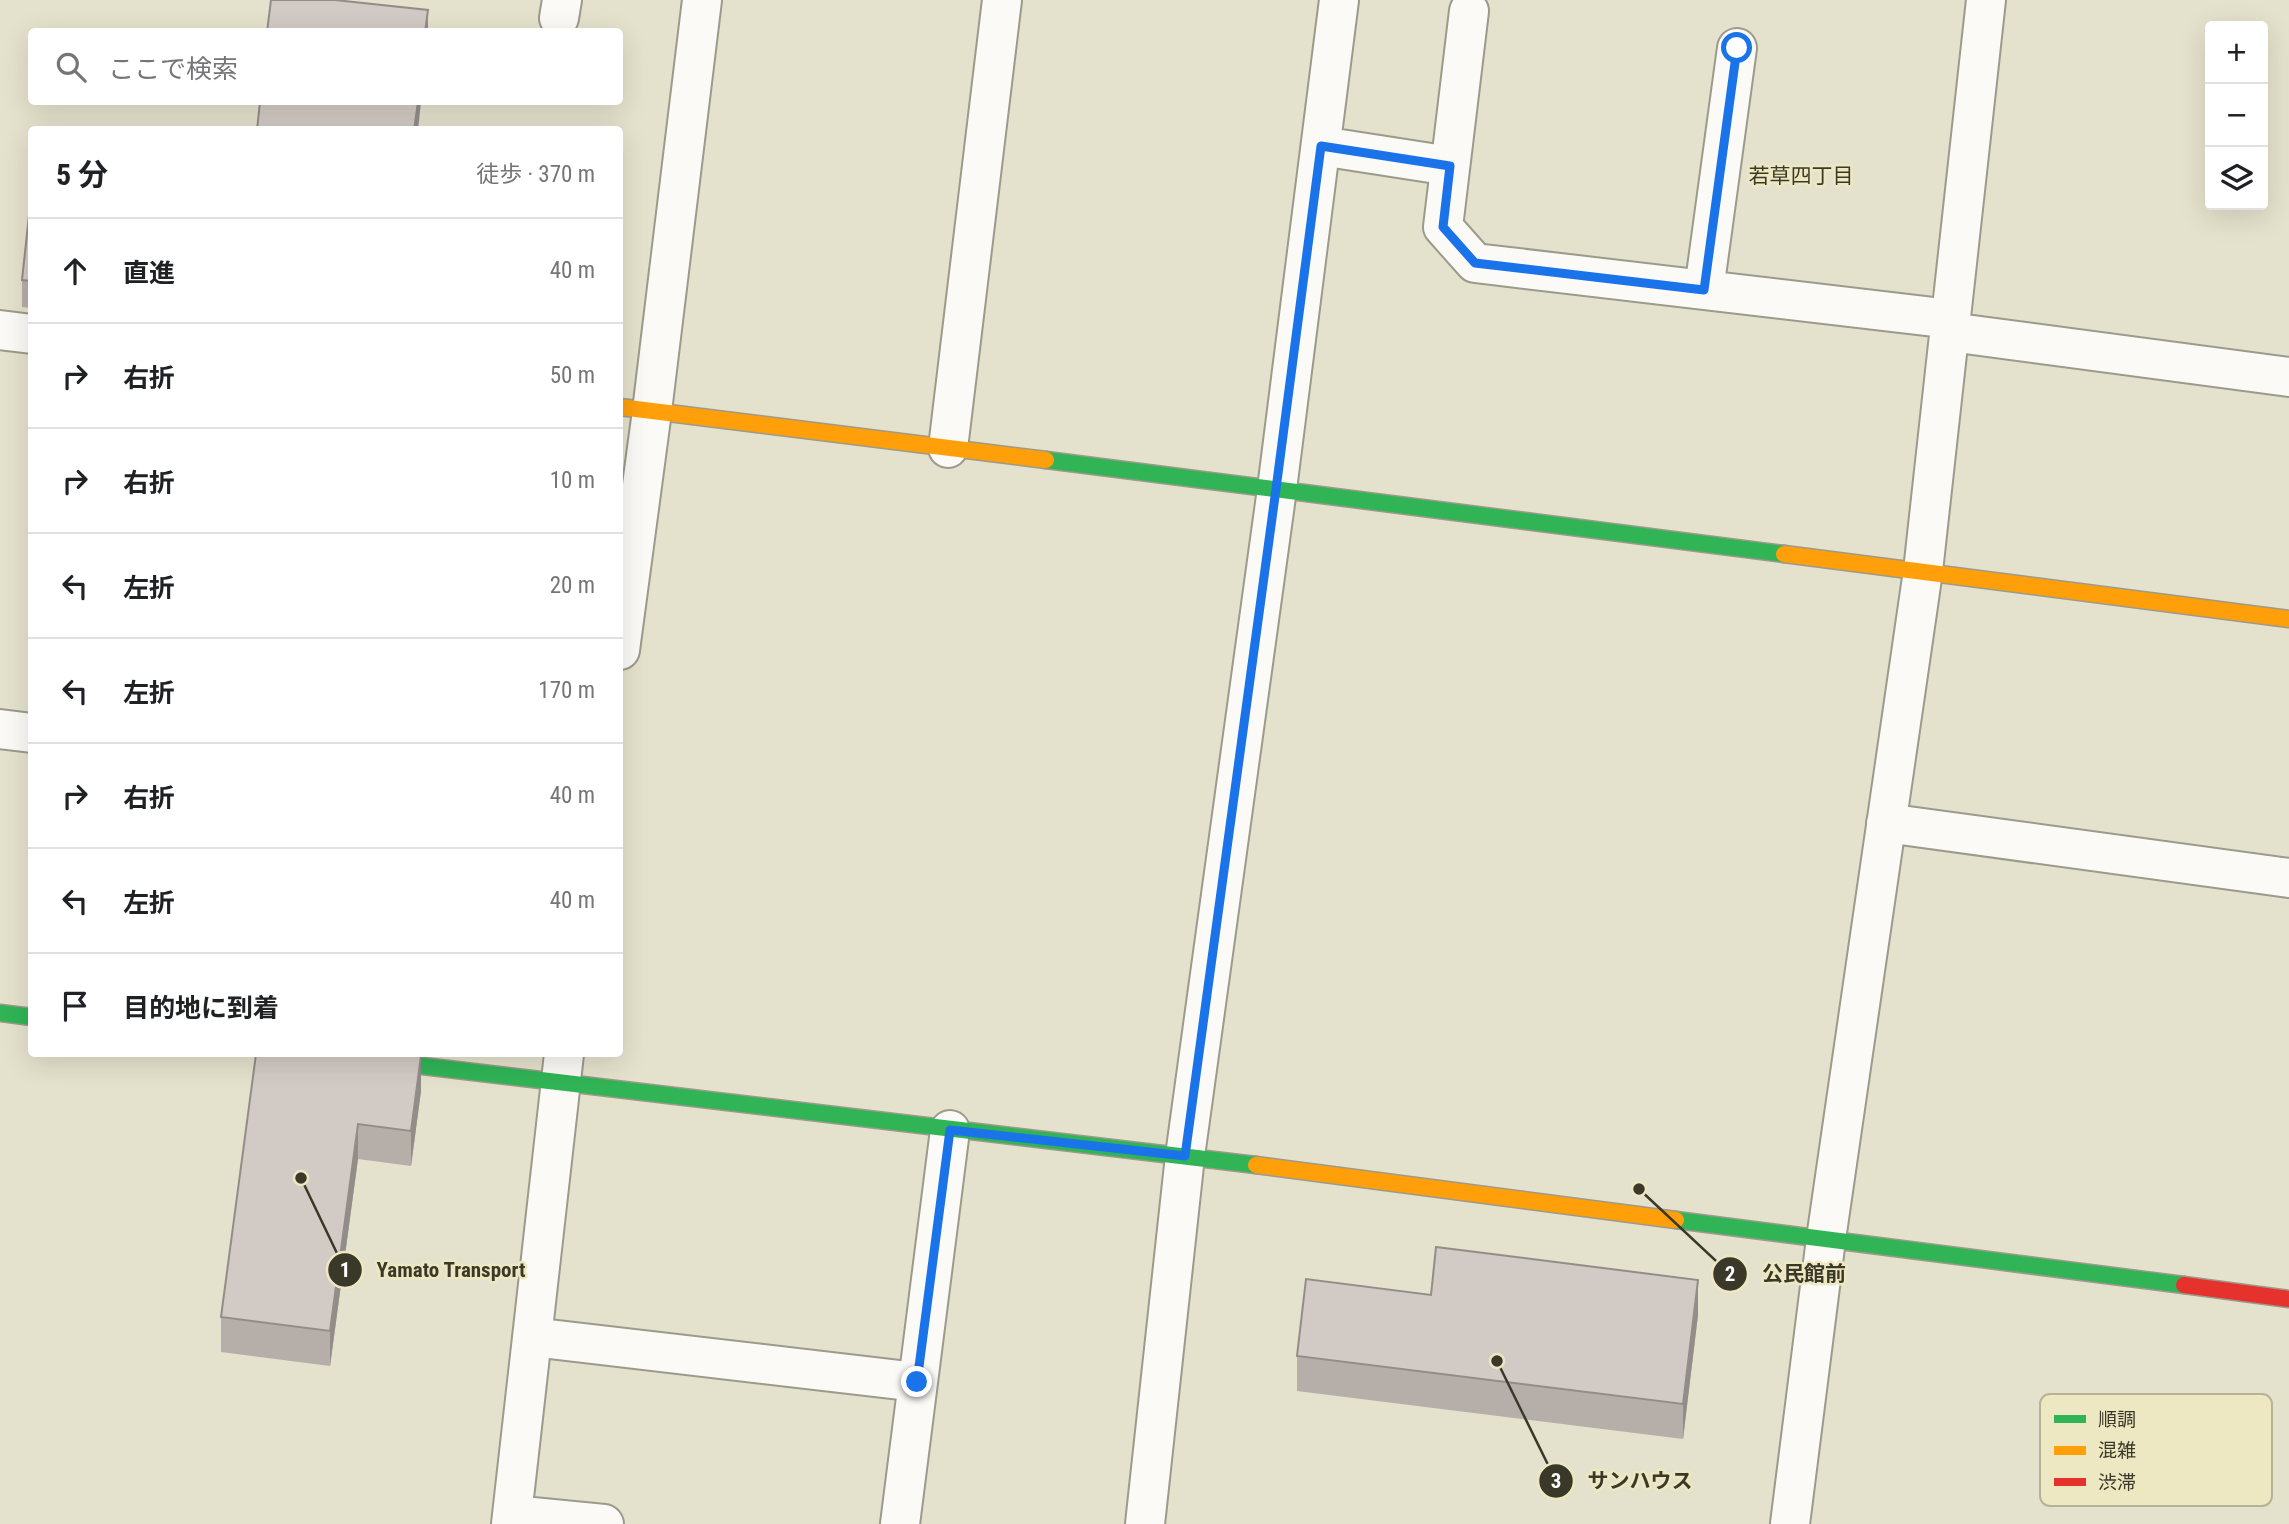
<!DOCTYPE html>
<html lang="ja">
<meta charset="utf-8">
<style>
body{margin:0;font-family:"Roboto Condensed","Noto Sans JP",sans-serif;background:#f2f2f2;color:#202124}
.controls{position:absolute;right:21px;top:21px;display:grid;overflow:hidden;border-radius:7px;box-shadow:0 7px 28px #0002}
.controls button{width:63px;height:63px;display:grid;place-items:center;padding:0;border:0;border-bottom:2px solid #e0e0e0;background:#fff;color:#202124;font:35px sans-serif}
.stop{position:absolute;width:21px;height:21px;margin:-16px;border:5px solid #1a73e8;border-radius:50%;background:#fff}
.stop.end{background:#1a73e8;border-color:#fff;box-shadow:0 2px 7px #0008}
.list{margin:0;padding:0;list-style:none}
h2{display:flex;justify-content:space-between;align-items:center;height:91px;margin:0;padding:0 28px;font-size:30px}
h2 small{font-size:23px;font-weight:400;color:#757577}
.list li{display:grid;grid-template-columns:46px 1fr auto;gap:21px;align-items:center;box-sizing:border-box;height:105px;padding:0 28px;border-top:2px solid #e0e0e0}
.list b{display:block;font-size:26px;white-space:nowrap}
.list em{font-size:23px;font-style:normal;color:#757577}
.icon{flex:none;width:38px;height:38px;fill:none;stroke:currentColor;stroke-width:2;stroke-linecap:round;stroke-linejoin:round}
.map{position:relative;flex:none;width:2289px;height:1524px;overflow:hidden}
.search{position:absolute;background:#fff;box-shadow:0 7px 28px #0002;left:28px;top:28px;width:595px;height:77px;display:flex;align-items:center;gap:18px;box-sizing:border-box;padding:0 24px;border-radius:7px;color:#757577;font-size:26px}
.panel{position:absolute;background:#fff;box-shadow:0 7px 28px #0002;left:28px;top:126px;width:595px;height:931px;border-radius:7px}
.map>svg:first-child{display:block}
</style>
<div class="map">
<svg width="2289" height="1524" viewBox="0 0 2289 1524">
<rect width="100%" height="100%" fill="#e4e1cc"/>
<g fill="none" stroke-linecap="round" stroke-linejoin="round">
<defs>
<path id="street" d="M1469,11L1443,227L1475,263L1951,319
M559,18L562,0
M1321,146L1450,166
M1704,290L1737,48
M0,330L32,334
M1950,332L2289,377
M948,448L1002,0
M620,650L652,411L702,0
M0,729L32,733
M1886,823L2289,878
M532,1337L917,1382
M512,1515L604,1524
M511,1524L564,1054
M900,1524L950,1130
M1145,1524L1185,1156L1277,489L1339,0
M1790,1524L1826,1239L1923,571L1986,0"/>
<path id="fast" d="M1046,460L1784,554
M0,1013L32,1017
M322,1054L1256,1165
M1676,1220L2184,1285"/>
<path id="slow" d="M620,407L1046,460
M1784,554L2289,619
M1256,1165L1676,1220"/>
<path id="jam" d="M2184,1285L2289,1299"/>
</defs>
<!-- street casing -->
<use href="#street" stroke="#9c9a8a" stroke-width="42"/>
<!-- fast casing -->
<use href="#fast" stroke="#9c9a8a" stroke-width="19"/>
<!-- slow casing -->
<use href="#slow" stroke="#9c9a8a" stroke-width="19"/>
<!-- jam casing -->
<use href="#jam" stroke="#9c9a8a" stroke-width="19"/>
<!-- street -->
<use href="#street" stroke="#fbfaf7" stroke-width="38"/>
<!-- fast -->
<use href="#fast" stroke="#30b455" stroke-width="16"/>
<!-- slow -->
<use href="#slow" stroke="#ff9f0a" stroke-width="16"/>
<!-- jam -->
<use href="#jam" stroke="#e5322d" stroke-width="16"/>
</g>
<!-- wall -->
<path fill="#b5aea9" d="M32,188V308L22,307V280Z
M256,1054L421,1091L411,1166L358,1159L330,1366L221,1352V1317Z
M1431,1295L1698,1315L1683,1439L1297,1391V1356Z"/>
<!-- shaded-wall -->
<path fill="#938d89" d="M428,10V32H425Z
M418,102H421L418,130H414Z
M421,1056V1091L411,1166V1131Z
M358,1124V1159L330,1366V1331Z
M1698,1280V1315L1683,1439V1404Z"/>
<!-- building -->
<path fill="#d2cac4" stroke="#938d89" stroke-width="2" d="M271,0H335L428,10L425,32H267Z
M260,102H418L414,130H257Z
M32,188V281L22,280Z
M256,1054H403L421,1056L411,1131L358,1124L330,1331L221,1317Z
M1436,1247L1698,1280L1683,1404L1297,1356L1306,1279L1431,1295Z"/>
<g fill="none" stroke-linecap="round" stroke-linejoin="round">
<!-- route -->
<path stroke="#1a73e8" stroke-width="9" d="M917,1382L950,1130L1185,1156L1276,489L1321,146L1450,166L1443,227L1475,263L1704,290L1737,48"/>
</g>
<g text-anchor="middle" dominant-baseline="central" stroke-width="5" stroke-linejoin="round" paint-order="stroke">
<!-- neighbourhood labels -->
<g font-size="21" fill="#3a3829" stroke="#eee8c2">
<text x="1801" y="176">若草四丁目</text>
</g>
</g>
<!-- legend -->
<rect x="2040" y="1394" width="232" height="112" rx="10" fill="#eee8c2" stroke="#b8b394" stroke-width="2"/>
<rect x="2054" y="1415" width="32" height="8" fill="#30b455"/>
<rect x="2054" y="1446" width="32" height="9" fill="#ff9f0a"/>
<rect x="2054" y="1478" width="32" height="8" fill="#e5322d"/>
<g font-size="19" fill="#3a3829">
<text x="2098" y="1426">順調</text>
<text x="2098" y="1457">混雑</text>
<text x="2098" y="1489">渋滞</text>
</g>
<!-- callouts -->
<path fill="none" stroke="#3a3829" stroke-width="2.5" d="M301 1178L345 1270M1639 1189L1730 1274M1497 1361L1556 1481"/>
<g fill="#3a3829" stroke="#eee8c2" stroke-width="2.5">
<circle cx="301" cy="1178" r="7"/>
<circle cx="1639" cy="1189" r="7"/>
<circle cx="1497" cy="1361" r="7"/>
<circle cx="345" cy="1270" r="18"/>
<circle cx="1730" cy="1274" r="18"/>
<circle cx="1556" cy="1481" r="18"/>
</g>
<g font-size="21" text-anchor="middle" font-weight="bold" fill="#fff">
<text x="345" y="1277">1</text>
<text x="1730" y="1281">2</text>
<text x="1556" y="1488">3</text>
</g>
<g font-size="21" text-anchor="middle" font-weight="bold" fill="#3a3829" stroke="#eee8c2" stroke-width="5" stroke-linejoin="round" paint-order="stroke">
<text x="451" y="1277">Yamato Transport</text>
<text x="1804" y="1281">公民館前</text>
<text x="1640" y="1488">サンハウス</text>
</g>
</svg>
<div class="controls">
<button>+</button>
<button>−</button>
<button><svg class="icon" aria-label="layers" viewBox="0 0 24 24"><path d="M12 4l9 5-9 5-9-5zM3 14l9 5 9-5"/></svg></button>
</div>
<div class="stop" style="left:1737px;top:48px"></div>
<div class="stop end" style="left:917px;top:1382px"></div>
<div class="search"><svg class="icon" aria-label="search" viewBox="0 0 24 24"><circle cx="10" cy="10" r="6"/><path d="M15 15l6 6"/></svg>ここで検索</div>
<section class="panel">
<h2>5 分<small>徒歩 · 370 m</small></h2>
<ul class="list">
<li><svg class="icon" aria-label="ahead" viewBox="0 0 24 24"><path d="M12 20V5M6 11l6-6 6 6"/></svg><div><b>直進</b></div><em>40 m</em></li>
<li><svg class="icon" aria-label="right" viewBox="0 0 24 24"><path d="M7 20v-9h11M14 6l5 5-5 5"/></svg><div><b>右折</b></div><em>50 m</em></li>
<li><svg class="icon" aria-label="right" viewBox="0 0 24 24"><path d="M7 20v-9h11M14 6l5 5-5 5"/></svg><div><b>右折</b></div><em>10 m</em></li>
<li><svg class="icon" aria-label="left" viewBox="0 0 24 24"><path d="M17 20v-9H6M10 6l-5 5 5 5"/></svg><div><b>左折</b></div><em>20 m</em></li>
<li><svg class="icon" aria-label="left" viewBox="0 0 24 24"><path d="M17 20v-9H6M10 6l-5 5 5 5"/></svg><div><b>左折</b></div><em>170 m</em></li>
<li><svg class="icon" aria-label="right" viewBox="0 0 24 24"><path d="M7 20v-9h11M14 6l5 5-5 5"/></svg><div><b>右折</b></div><em>40 m</em></li>
<li><svg class="icon" aria-label="left" viewBox="0 0 24 24"><path d="M17 20v-9H6M10 6l-5 5 5 5"/></svg><div><b>左折</b></div><em>40 m</em></li>
<li><svg class="icon" aria-label="arrive" viewBox="0 0 24 24"><path d="M6 21V4h12l-3 4 3 4H6"/></svg><div><b>目的地に到着</b></div></li>
</ul>
</section>
</div>
